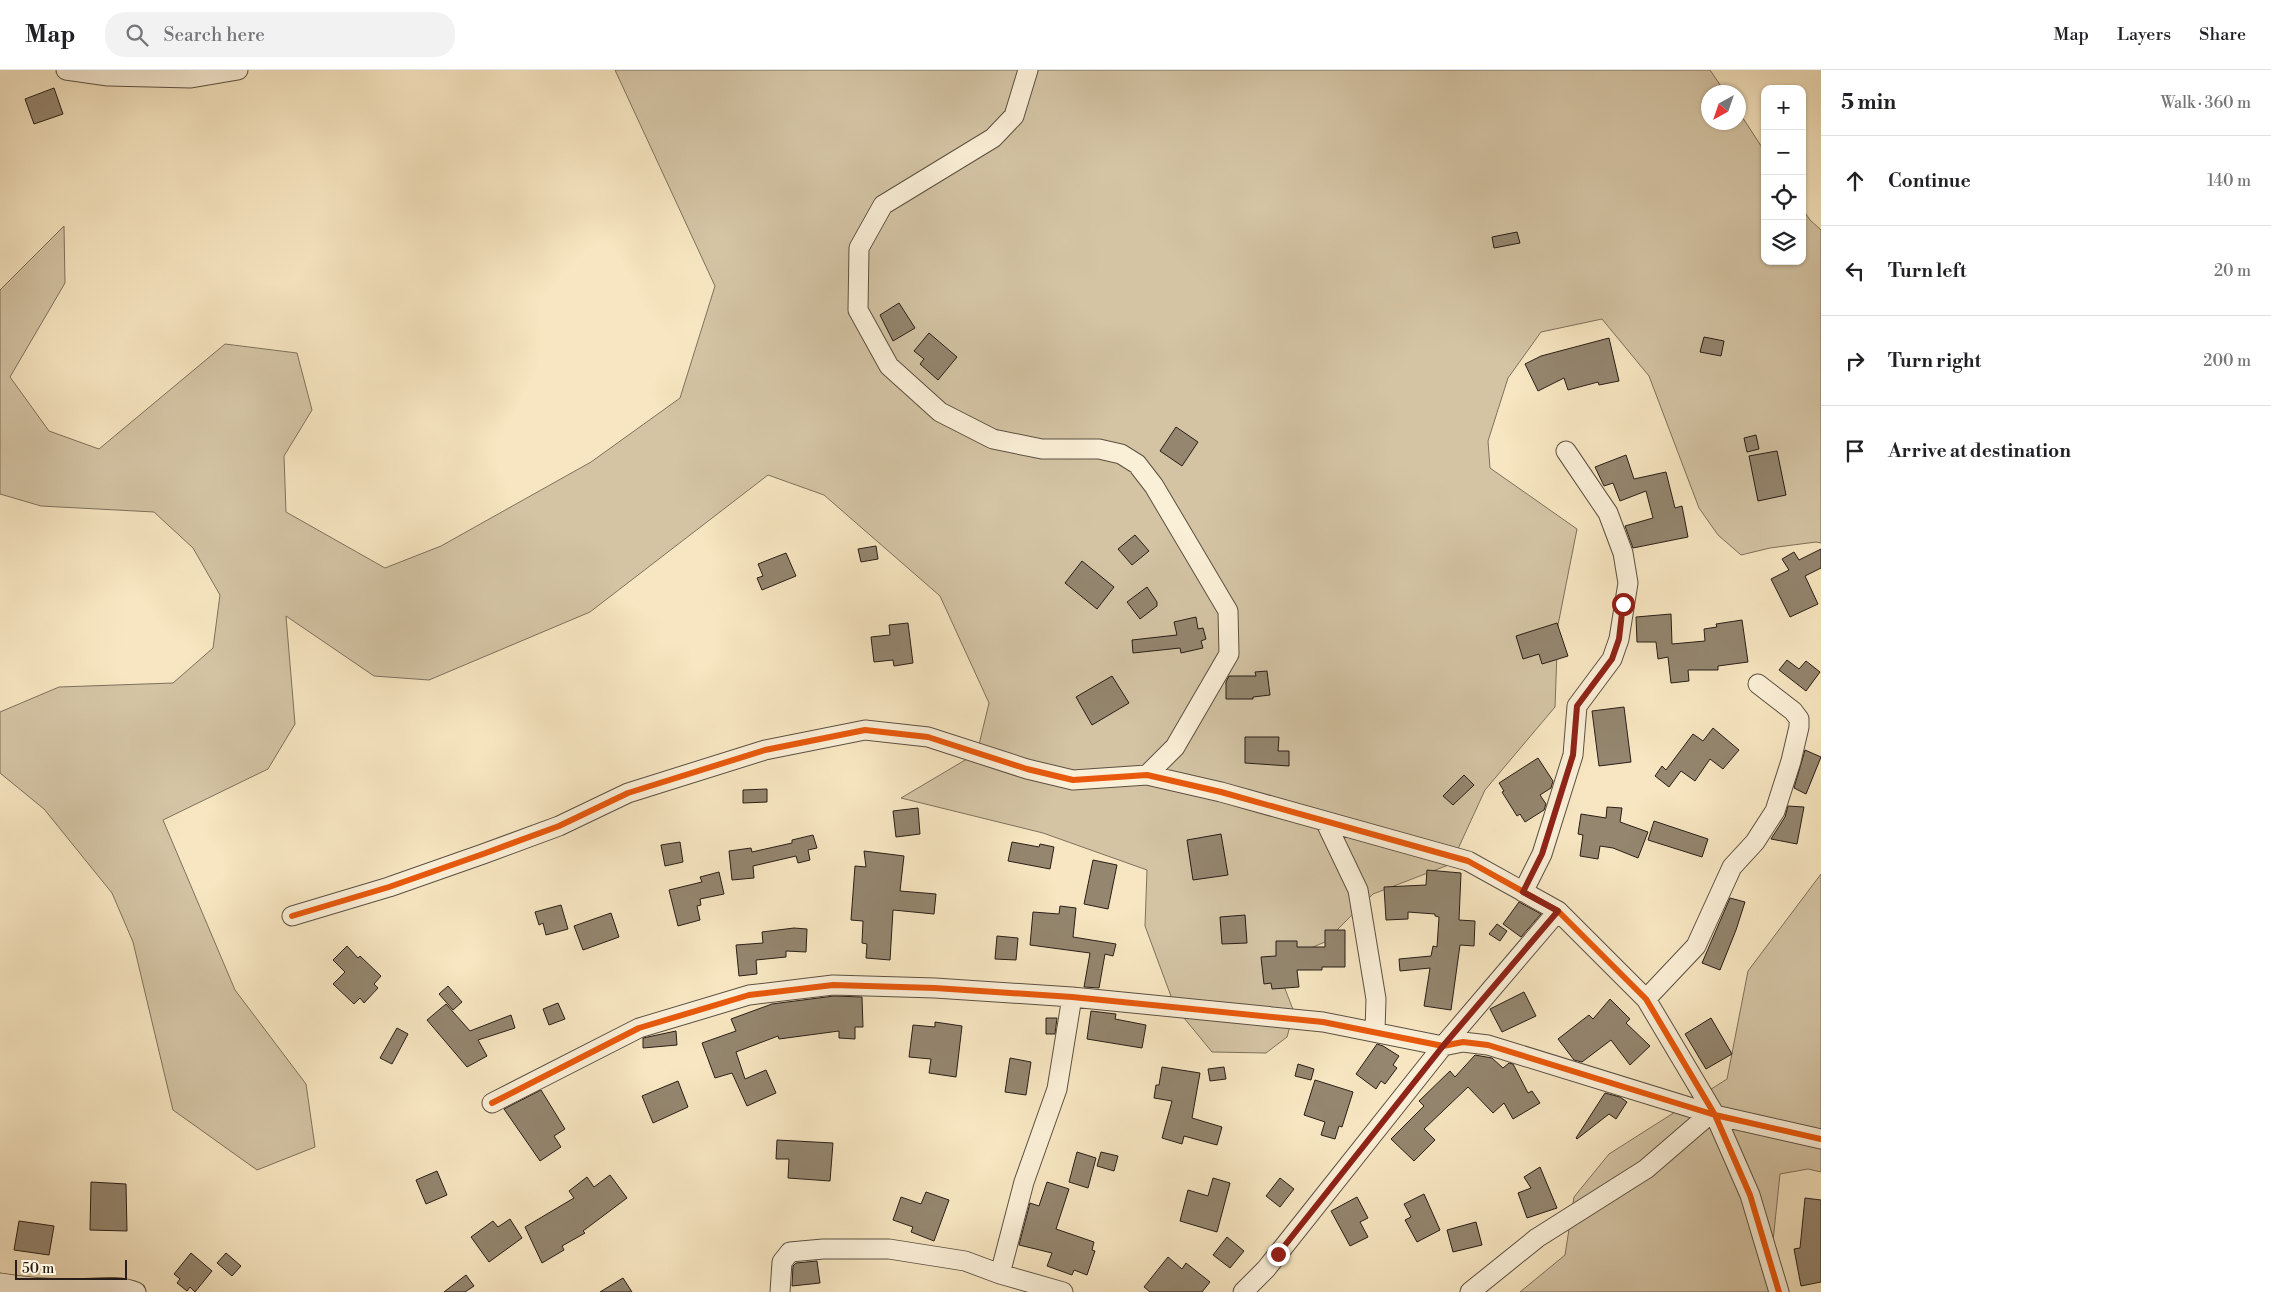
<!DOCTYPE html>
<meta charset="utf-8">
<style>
body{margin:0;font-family:"Libre Bodoni",serif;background:#f2f2f2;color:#202124}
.controls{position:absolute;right:15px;top:15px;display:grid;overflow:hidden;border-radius:10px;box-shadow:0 1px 4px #0004}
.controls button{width:45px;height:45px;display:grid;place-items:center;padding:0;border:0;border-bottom:1px solid #e0e0e0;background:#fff;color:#202124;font:25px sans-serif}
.compass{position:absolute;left:1701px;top:15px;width:45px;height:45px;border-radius:50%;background:#fff;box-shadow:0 1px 4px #0004;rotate:220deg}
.scale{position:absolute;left:15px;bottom:12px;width:112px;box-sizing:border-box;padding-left:5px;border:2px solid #291e17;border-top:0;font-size:14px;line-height:18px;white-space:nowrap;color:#291e17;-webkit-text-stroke:4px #faefd7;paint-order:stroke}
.stop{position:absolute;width:15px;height:15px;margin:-11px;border:4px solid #8f2418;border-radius:50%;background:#fff}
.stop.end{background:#8f2418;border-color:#fff;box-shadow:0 1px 5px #0008}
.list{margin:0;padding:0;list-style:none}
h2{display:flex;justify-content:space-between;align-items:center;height:65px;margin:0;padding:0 20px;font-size:21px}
h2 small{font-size:16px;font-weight:400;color:#757577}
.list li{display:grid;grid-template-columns:32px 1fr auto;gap:15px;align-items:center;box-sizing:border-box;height:90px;padding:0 20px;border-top:1px solid #e0e0e0}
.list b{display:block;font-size:19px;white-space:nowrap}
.list em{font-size:16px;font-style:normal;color:#757577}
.icon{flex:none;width:28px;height:28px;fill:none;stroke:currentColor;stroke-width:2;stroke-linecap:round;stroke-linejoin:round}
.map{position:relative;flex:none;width:1821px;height:1222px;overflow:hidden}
header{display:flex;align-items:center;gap:30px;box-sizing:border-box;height:70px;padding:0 25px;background:#fff;border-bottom:1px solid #e0e0e0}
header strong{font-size:24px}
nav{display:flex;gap:28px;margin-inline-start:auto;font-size:18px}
.search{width:350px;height:45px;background:#f2f2f2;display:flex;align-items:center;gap:12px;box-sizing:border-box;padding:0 18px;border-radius:20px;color:#757577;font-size:19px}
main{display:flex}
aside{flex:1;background:#fff}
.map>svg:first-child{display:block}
</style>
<header>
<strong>Map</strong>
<div class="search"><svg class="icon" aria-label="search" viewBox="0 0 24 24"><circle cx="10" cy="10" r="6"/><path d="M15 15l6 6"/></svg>Search here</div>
<nav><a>Map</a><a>Layers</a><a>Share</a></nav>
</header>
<main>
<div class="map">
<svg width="1821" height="1222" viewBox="0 0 1821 1222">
<rect width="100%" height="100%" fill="#f7e6c1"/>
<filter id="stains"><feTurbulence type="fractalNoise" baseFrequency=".004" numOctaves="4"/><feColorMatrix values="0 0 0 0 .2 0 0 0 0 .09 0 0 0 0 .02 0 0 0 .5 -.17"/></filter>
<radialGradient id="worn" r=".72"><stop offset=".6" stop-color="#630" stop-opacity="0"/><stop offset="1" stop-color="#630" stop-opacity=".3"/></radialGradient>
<!-- green -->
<path fill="#d4c4a4" stroke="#7e715e" d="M615,0H1710L1725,22H1708V52H1738L1739,42L1765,82V191H1802V138L1810,150L1821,160V473L1816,472L1770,478L1741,485L1718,465L1699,438L1649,306L1602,249L1541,262L1508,308L1488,371L1490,398L1577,459L1558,555L1555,637L1485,720L1451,794L1373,824L1325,872L1275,893L1294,942L1287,967L1266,983L1212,982L1175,937L1145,856L1147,800L1043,763L901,728L977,683L989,633L940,526L824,425L768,405L590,542L429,610L374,606L286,546L295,654L268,699L163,750L235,920L306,1014L315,1077L257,1100L173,1040L133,872L112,823L44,739L0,703V642L59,617L173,613L213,578L220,525L193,478L154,442L41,436L0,424V220L64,156L65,213L10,307L49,361L99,379L225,274L297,283L312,340L284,386L286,442L385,498L441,476L591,392L680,328L715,216Z
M1821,804V1102L1808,1099L1780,1104L1770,1200L1774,1222H1520L1565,1185L1574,1127L1609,1084L1727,1009L1748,901Z"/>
<!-- building -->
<path fill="#94866f" stroke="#291e17" d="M54,18L63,44L34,54L25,29Z
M1517,162L1520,173L1494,178L1492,167Z
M899,233L915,258L893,271L880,245Z
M929,263L957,287L938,310L920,294L924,289L914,281Z
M1704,267L1724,271L1721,286L1700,282Z
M1609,268L1619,311L1599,315L1598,312L1568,320L1564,308L1538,321L1525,294L1541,286Z
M1176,357L1198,372L1182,396L1160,381Z
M1756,365L1759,379L1747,382L1744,368Z
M1777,381L1786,425L1758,431L1749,386Z
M1626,385L1634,409L1666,402L1675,438L1682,436L1688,467L1633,478L1625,456L1653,448L1646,421L1620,431L1613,413L1604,416L1595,397Z
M1135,465L1149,481L1132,495L1118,479Z
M876,476L878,489L861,492L858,479Z
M1821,479V498L1805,506L1818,534L1790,547L1771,509L1789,500L1782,489L1794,482L1799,490Z
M786,483L796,506L762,520L757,508L763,506L758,494Z
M1082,491L1114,517L1097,539L1065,513Z
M1147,517L1157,532V536L1140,549L1127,532Z
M1671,544L1672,574L1705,571L1704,559L1717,557L1716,554L1742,550L1748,592L1718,596V600H1688L1689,611L1671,613L1668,587L1658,589L1656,572H1637L1636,547Z
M1196,547L1198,559L1203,558L1206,569L1201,571L1203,578L1181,583L1180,578L1133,583L1132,570L1177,565L1174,552Z
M908,553L913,593L894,596L893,590L874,592L871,567L890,565L889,555Z
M1557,553L1568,586L1542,594L1539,584L1523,589L1516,566Z
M1787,590L1799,599L1806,591L1820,602L1806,621L1779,600Z
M1267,601L1270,625L1253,627V629H1226V612L1229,606H1256L1255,602Z
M1112,606L1129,633L1092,655L1076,627Z
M1624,637L1631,692L1599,696L1592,641Z
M1713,658L1739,680L1723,699L1710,689L1695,711L1681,701L1669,717L1655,706L1662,696L1666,700L1693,664L1703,671Z
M1245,667H1279L1278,681H1289V696L1245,693Z
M1805,680L1821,687L1806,724L1794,718Z
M1538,688L1553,711L1551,718L1540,725L1546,734L1544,740L1525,752L1520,744L1517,746L1502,722L1504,721L1499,713Z
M1464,705L1474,715L1453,735L1443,726Z
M767,719V732L743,733V720Z
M1788,736L1804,737L1797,774L1771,769L1785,747Z
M1607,737L1622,738L1620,752L1648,762L1638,788L1613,778L1600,776L1598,789L1580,786L1583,765L1578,764L1581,744L1606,748Z
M918,738L920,764L896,767L893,741Z
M1654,751L1708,769L1702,787L1648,770Z
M1221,764L1228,805L1193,810L1187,770Z
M813,765L817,778L808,780L810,790L798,793L796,786L753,796L754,808L732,810L729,781L751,778L752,782L792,773V770Z
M680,772L683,792L665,796L661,775Z
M1012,772L1039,777L1040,774L1054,777L1050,799L1008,791Z
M864,781L904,786L900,821L936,824L934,844L893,840L890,890L866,888L867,874L862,873L863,851L851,850L855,796L866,797Z
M1093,790L1117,795L1108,839L1084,834Z
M1427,800L1461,803L1459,850L1475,851L1474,876L1460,875L1451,940L1424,936L1430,898L1400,901L1399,889L1431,886L1433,876L1437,877L1439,847L1435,846V844L1408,842V849L1386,850L1384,817L1426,815Z
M719,802L724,824L700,829L701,835L697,836L700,850L678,856L669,820L702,812L700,807Z
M1730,828L1745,832L1736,860L1720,900L1702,893Z
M1519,832L1541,844L1521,867L1503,854Z
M561,835L568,859L546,865L543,853L539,855L535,842Z
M1060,836L1076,838L1073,867L1116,874L1113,886L1105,884L1099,918L1084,917L1090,883L1030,875L1033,842L1059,844Z
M611,843L619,867L583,880L574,856Z
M1245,845L1247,873L1222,874L1220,847Z
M1497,854L1507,861L1500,871L1489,864Z
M794,858L807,859L806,882L786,881V887L756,890L757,904L739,906L736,875L763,873L762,862Z
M1325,860H1345V897H1322V900H1297L1299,917L1272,919L1271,913L1264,914L1261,887L1276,886V871H1297V877H1325Z
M997,866L1018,868L1016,890L995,889Z
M347,876L358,888L360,886L381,906L374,914L378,918L364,933L360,928L354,934L333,914L345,902L333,890Z
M448,916L462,932L453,940L439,924Z
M1524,922L1536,946L1502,962L1490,939Z
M834,926L862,927L863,957H855V969L839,968V961L779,969L778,966L736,982L745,1009L766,1000L776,1023L747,1036L732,1003L715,1008L702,973L736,961L731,949L772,934Z
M1610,929L1630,949L1626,953L1650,976L1630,995L1611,970L1582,992L1574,990L1558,969L1589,945L1593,949Z
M558,933L565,949L549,955L543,939Z
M446,934L470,961L511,945L515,958L478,970L487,986L467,997L427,950Z
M1091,941L1116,944L1115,949L1146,955L1142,978L1087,969Z
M1046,948H1057L1055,964H1046Z
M1711,948L1732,984L1706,999L1685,964Z
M935,952L962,956L956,1007L929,1003L931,989L909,987L913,955L935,957Z
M397,958L408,964L392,994L380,988Z
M676,961L677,975L643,978V968Z
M1377,974L1383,976L1399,986L1393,995L1397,998L1385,1014L1381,1011L1376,1019L1356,1004Z
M1475,985L1492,988L1503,998L1509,993L1513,994L1528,1023L1532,1021L1540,1033L1513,1049L1504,1033L1493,1043L1468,1017L1424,1059L1435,1070L1414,1091L1391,1069L1424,1036L1419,1031L1450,1001L1455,1007Z
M1010,988L1031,992L1026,1025L1005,1022Z
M1298,994L1314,999L1311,1010L1295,1006Z
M1162,997L1200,1003L1192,1048L1222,1057L1217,1075L1184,1066L1182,1074L1162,1068L1172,1031L1154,1028L1156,1015H1159Z
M1224,997L1226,1009L1210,1011L1208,999Z
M1315,1010L1353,1022L1342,1057L1339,1056L1335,1069L1321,1065L1325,1052L1304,1045Z
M678,1011L688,1037L653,1053L642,1026Z
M541,1020L565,1059L554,1066L561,1077L540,1091L504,1039Z
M1605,1023L1620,1027L1627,1032L1616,1049L1609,1044L1577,1069L1576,1068Z
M777,1070L833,1073L830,1111L788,1108L789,1089H776Z
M1077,1082L1096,1088L1088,1118L1069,1112Z
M1101,1082L1118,1086L1114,1101L1097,1096Z
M1540,1097L1557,1138L1527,1148L1518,1123L1531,1118L1524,1107Z
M437,1101L447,1125L426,1134L416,1110Z
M610,1105L627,1128L583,1161L585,1163L562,1176L564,1180L542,1193L525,1157L574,1128L569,1121L587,1107L594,1117Z
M1213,1108L1230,1113L1217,1162L1180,1151L1188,1120L1208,1126Z
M1280,1108L1294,1119L1280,1137L1266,1126Z
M91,1112L126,1114L127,1161L90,1160Z
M1047,1112L1069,1119L1056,1159L1094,1172L1092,1180L1095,1181L1087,1205L1074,1200L1072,1205L1047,1196L1052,1183L1019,1175L1030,1133L1039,1136Z
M926,1122L949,1130L934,1171L911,1162L913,1157L893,1150L901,1127L921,1134Z
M1424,1124L1440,1160L1417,1172L1405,1150L1411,1147L1404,1134Z
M1357,1127L1368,1148L1360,1152L1368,1167L1350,1176L1331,1141Z
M1805,1128L1821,1130V1212L1801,1216L1794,1179L1800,1178Z
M510,1149L522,1168L489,1192L471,1167L493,1151L498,1157Z
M19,1151L54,1156L49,1185L14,1180Z
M1476,1152L1482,1175L1453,1182L1447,1160Z
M1227,1167L1244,1181L1230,1198L1213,1185Z
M191,1183L212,1201L195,1222L190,1217L187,1221L177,1213L180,1209L174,1204Z
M226,1183L241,1196L232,1206L217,1193Z
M1168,1187L1182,1199L1186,1193L1210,1212L1202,1222H1150L1144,1217Z
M817,1191L820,1213L792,1216L793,1196L796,1193Z
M466,1205L474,1216L465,1222H444Z
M623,1208L632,1222H600Z"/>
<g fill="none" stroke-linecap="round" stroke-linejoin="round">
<defs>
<path id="minor" d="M66,0L108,6L191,8L238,0
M1028,0L1014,46L993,68L883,135L859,178L858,240L889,296L940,342L993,369L1042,379H1099L1121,384L1137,394L1154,416L1228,541L1229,584L1175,677L1147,705
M1325,751L1358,820L1376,929L1375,961
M1523,822L1542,784L1573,685L1577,636L1612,589L1619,569L1628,513L1623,483L1608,443L1566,381
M292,846L389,817L483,784L559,756L628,723L765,680L865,660L928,667L1027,699L1073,710L1147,705L1221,722L1468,791L1558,841L1646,929L1715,1045L1750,1125L1779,1222
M1646,929L1696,876L1732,797L1755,772L1775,741L1791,691L1799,657V649L1793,641L1758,614
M492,1033L639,958L749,925L833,915L935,918L1072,927L1323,952L1443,976L1463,972L1488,975L1715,1045L1821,1069
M1000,1204L1024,1112L1057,1019L1072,927
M0,1213C25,1217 49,1219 74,1219C94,1219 117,1214 136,1222
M780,1222L782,1192L790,1182L823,1179H889L965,1191L1000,1204L1063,1222
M1243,1222L1266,1199L1443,976L1558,841
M1470,1222L1537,1168L1646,1099L1711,1043"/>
</defs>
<!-- minor casing -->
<use href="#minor" stroke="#5c5042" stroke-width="21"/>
<!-- minor -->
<use href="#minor" stroke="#faefd7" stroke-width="19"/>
<defs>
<path id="cycleway" d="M292,846L389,817L483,784L559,756L628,723L765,680L865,660L928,667L1027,699L1073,710L1147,705L1221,722L1468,791L1558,841L1646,929L1715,1045L1750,1125L1779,1222
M492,1033L639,958L749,925L833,915L935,918L1072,927L1323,952L1443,976L1463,972L1488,975L1715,1045L1821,1069"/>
</defs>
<!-- cycleway casing -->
<use href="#cycleway" stroke="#faefd7" stroke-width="9"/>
<!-- cycleway -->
<use href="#cycleway" stroke="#e8590c" stroke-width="6"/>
</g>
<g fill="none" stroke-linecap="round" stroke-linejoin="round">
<!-- route -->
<path stroke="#8f2418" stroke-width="6" d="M1278,1184L1443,976L1558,841L1523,822L1542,784L1573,685L1577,636L1612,589L1619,569L1623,534"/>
</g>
<rect width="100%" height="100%" filter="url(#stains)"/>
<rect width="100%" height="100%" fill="url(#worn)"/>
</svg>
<div class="controls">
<button>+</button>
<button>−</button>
<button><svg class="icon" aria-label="locate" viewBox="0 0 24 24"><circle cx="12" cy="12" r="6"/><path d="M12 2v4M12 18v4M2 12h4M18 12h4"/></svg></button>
<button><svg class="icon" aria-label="layers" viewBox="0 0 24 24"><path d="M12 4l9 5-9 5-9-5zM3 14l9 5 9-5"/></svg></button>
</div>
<svg class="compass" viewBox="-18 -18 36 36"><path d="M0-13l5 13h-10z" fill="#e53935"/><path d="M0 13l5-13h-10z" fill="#757577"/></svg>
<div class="scale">50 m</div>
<div class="stop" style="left:1623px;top:534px"></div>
<div class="stop end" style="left:1278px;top:1184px"></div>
</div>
<aside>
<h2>5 min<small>Walk · 360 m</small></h2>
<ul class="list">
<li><svg class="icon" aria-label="ahead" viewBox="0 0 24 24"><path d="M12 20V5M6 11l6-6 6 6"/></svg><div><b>Continue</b></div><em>140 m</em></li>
<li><svg class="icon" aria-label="left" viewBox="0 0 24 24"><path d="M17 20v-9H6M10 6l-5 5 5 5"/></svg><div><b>Turn left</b></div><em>20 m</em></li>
<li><svg class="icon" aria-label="right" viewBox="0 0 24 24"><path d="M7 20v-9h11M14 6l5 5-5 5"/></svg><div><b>Turn right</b></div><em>200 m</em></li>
<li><svg class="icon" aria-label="arrive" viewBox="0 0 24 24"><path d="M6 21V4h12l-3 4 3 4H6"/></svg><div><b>Arrive at destination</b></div></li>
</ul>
</aside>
</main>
